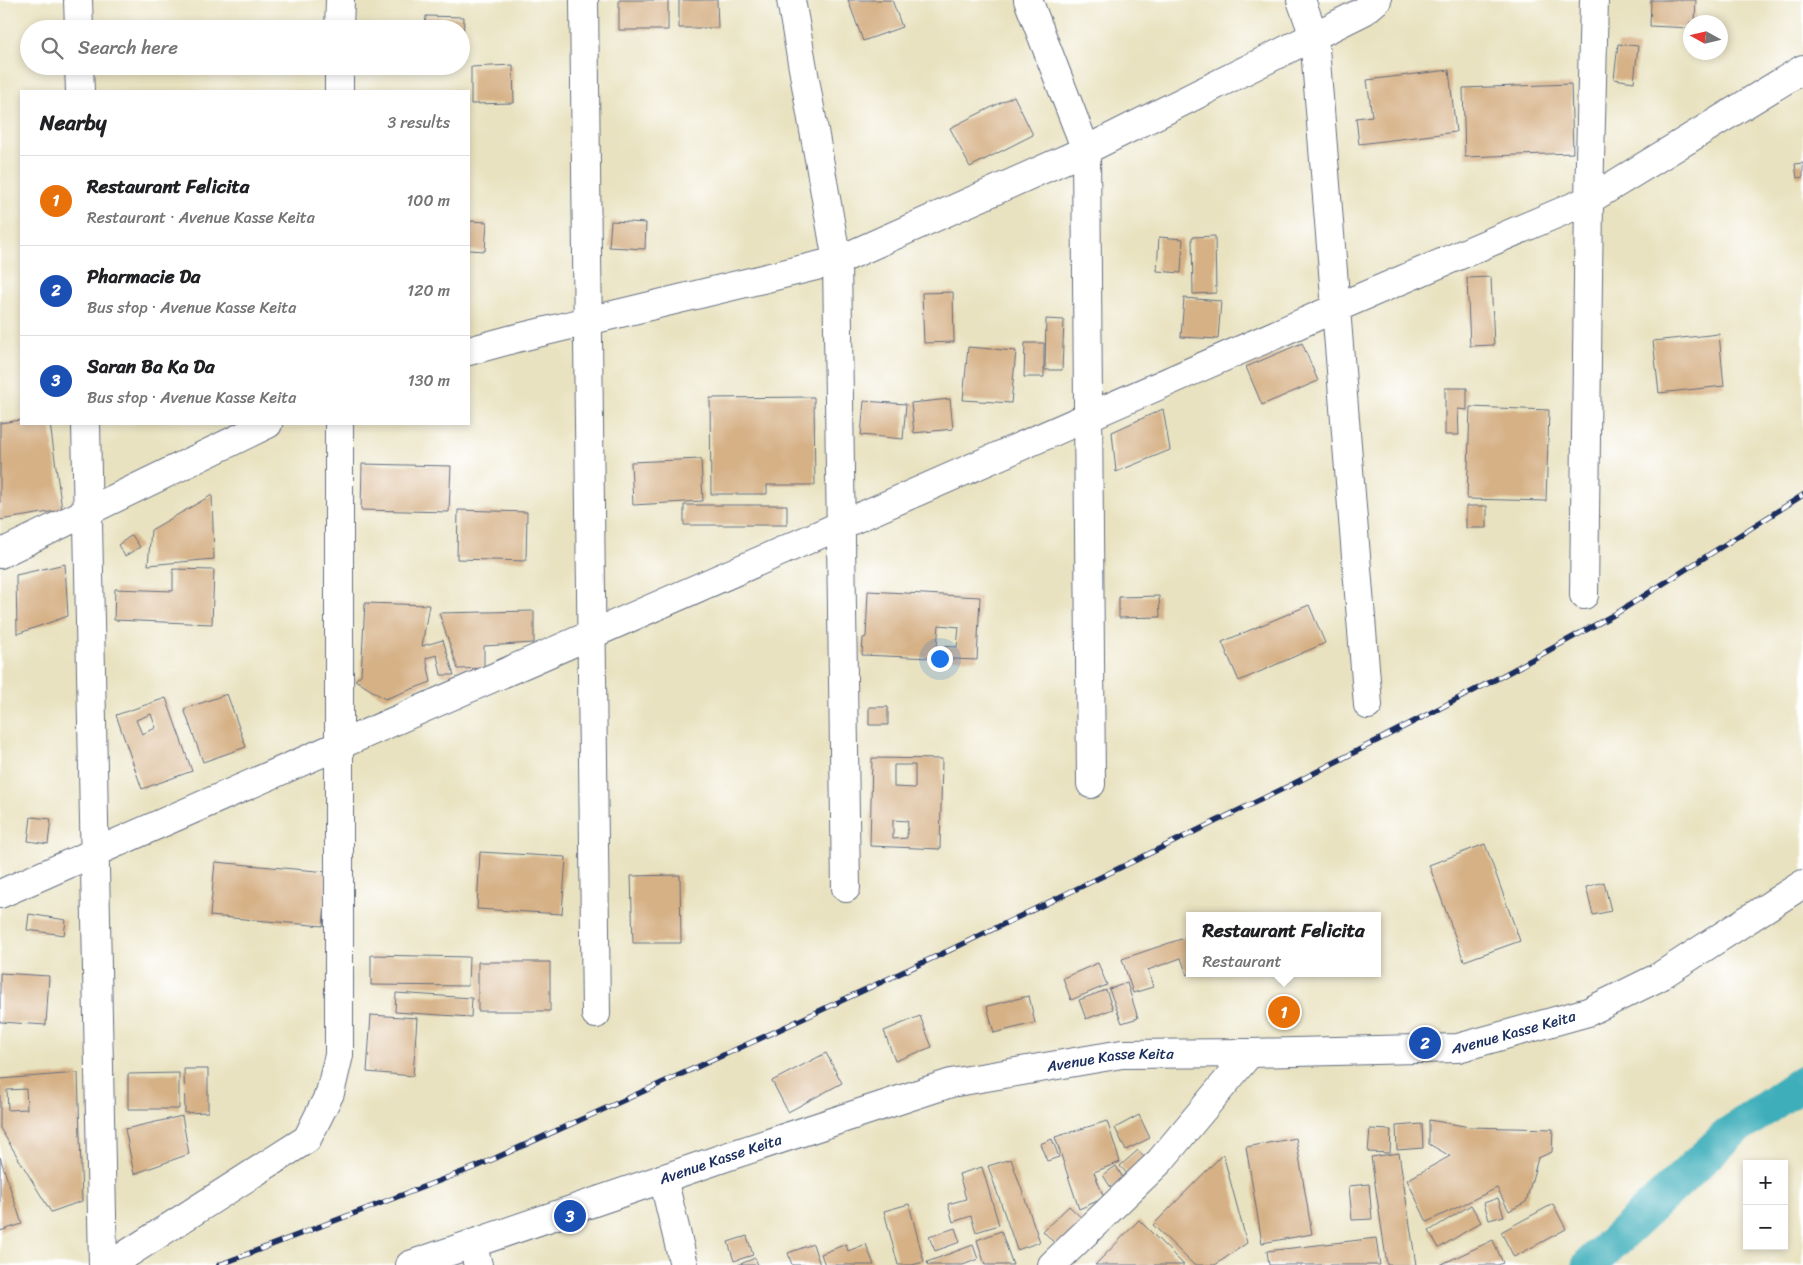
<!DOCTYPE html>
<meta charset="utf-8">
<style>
body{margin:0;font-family:Sriracha,sans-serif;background:#f2f2f2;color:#202124}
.controls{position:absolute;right:15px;bottom:15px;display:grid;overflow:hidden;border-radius:0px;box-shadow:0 2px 8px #0003}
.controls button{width:45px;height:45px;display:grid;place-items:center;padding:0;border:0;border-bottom:1px solid #e0e0e0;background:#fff;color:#202124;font:25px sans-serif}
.compass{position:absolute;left:1683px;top:15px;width:45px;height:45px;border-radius:50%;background:#fff;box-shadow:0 2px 8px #0003;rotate:278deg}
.you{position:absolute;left:939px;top:658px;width:18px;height:18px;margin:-12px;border:4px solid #fff;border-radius:50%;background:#1a73e8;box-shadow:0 0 0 8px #1a73e833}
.badge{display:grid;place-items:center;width:32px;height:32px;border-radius:50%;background:#1f6fb2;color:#fff;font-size:16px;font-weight:700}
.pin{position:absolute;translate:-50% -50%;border:2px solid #fff;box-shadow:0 1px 5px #0006}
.popup{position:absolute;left:1186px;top:912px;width:195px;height:65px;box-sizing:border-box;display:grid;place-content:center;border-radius:0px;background:#fff;filter:drop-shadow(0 1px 4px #0005);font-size:16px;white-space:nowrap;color:#757577}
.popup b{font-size:19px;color:#202124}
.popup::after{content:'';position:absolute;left:50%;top:100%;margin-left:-10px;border:10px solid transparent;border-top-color:#fff}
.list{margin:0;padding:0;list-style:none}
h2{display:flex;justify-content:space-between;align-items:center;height:65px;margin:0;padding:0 20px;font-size:21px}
h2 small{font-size:16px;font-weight:400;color:#757577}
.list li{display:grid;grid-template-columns:32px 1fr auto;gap:15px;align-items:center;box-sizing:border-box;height:90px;padding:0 20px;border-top:1px solid #e0e0e0}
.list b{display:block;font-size:19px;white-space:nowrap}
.list p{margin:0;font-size:16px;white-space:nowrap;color:#757577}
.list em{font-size:16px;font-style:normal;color:#757577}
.icon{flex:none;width:28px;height:28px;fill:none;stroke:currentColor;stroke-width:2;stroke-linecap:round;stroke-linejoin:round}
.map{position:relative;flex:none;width:1803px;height:1265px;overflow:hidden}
.search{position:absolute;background:#fff;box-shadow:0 2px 8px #0003;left:20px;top:20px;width:450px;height:55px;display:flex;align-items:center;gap:12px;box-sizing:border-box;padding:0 18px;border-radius:28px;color:#757577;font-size:19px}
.panel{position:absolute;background:#fff;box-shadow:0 2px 8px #0003;left:20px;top:90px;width:450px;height:335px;border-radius:0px}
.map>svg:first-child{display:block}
</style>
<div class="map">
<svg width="1803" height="1265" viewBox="0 0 1803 1265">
<rect width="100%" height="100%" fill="#fff"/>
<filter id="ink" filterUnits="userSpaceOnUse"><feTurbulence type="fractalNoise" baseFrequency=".02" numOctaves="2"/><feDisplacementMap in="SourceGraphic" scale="10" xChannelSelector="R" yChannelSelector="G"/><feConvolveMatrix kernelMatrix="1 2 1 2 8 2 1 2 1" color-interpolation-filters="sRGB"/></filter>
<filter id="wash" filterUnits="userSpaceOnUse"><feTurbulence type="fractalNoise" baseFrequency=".0096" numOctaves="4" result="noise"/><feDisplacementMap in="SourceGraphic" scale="20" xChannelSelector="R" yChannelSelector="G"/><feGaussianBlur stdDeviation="1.12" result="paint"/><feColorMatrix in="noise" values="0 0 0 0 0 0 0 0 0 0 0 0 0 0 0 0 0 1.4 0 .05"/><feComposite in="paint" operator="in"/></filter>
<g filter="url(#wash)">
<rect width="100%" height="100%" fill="#e9e2c0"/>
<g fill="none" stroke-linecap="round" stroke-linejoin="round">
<!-- canal -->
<path stroke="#3eaeba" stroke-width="35" d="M1589,1265L1730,1133L1803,1082"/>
</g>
<g id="blocks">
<!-- building -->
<path fill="#d6b186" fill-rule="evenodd" d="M619,0H668V30H619Z
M679,0H717L718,28H679Z
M848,0H892L902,27L863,41Z
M1651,0H1696L1695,22H1690V28L1650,26Z
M426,16L464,17L463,46H461V29H425Z
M1618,44L1638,46L1634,82L1614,79Z
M513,65L514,103L471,104V67Z
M1449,70L1456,132L1359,144L1356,118L1372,116L1367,80Z
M1571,84L1573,153L1465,157L1463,88Z
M1014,96L1033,135L970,167L950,128Z
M1803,163V177L1797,178L1795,164Z
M469,221L487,222L485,251L469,250Z
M611,221L646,223L645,249L609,247Z
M1215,236L1216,293L1193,294L1192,237Z
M1159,237L1183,239L1181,273L1157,271Z
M1491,277L1494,345L1470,346L1467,278Z
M953,292L954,342L924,343L922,293Z
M1184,298L1221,301L1218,339L1181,337Z
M1046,319L1064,320L1062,370H1045Z
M1719,334L1724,386L1659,393L1653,341Z
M1025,343H1044V377H1024Z
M1302,343L1318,381L1262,405L1246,367Z
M968,347L1016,351L1011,403L963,400Z
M1445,388H1467V410L1458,409L1459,435H1445Z
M814,397L815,485H767V494H711L710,398Z
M950,399L953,429L914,433L911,403Z
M864,401L906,404L903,439L861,435Z
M1470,407L1549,410L1546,501L1467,499Z
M1163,409L1170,450L1116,472L1112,432Z
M21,420V424H50L62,510L0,520V423Z
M701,459L703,501L633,505L631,462Z
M362,464L451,466L449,512L361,510Z
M212,495L214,559L148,565L151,530Z
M684,505H787V525H684Z
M1466,506H1487V528H1466Z
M458,510L527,512L526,561L457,559Z
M132,535L140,547L125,556L118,545Z
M65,564L68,616L17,634L16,575Z
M173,569L214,570L212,624L114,620L115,589L173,591Z
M868,591L980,597L977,660L862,655L863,638L866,637ZM939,625L959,627L957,647L937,646Z
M1159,596L1160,617L1119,618V597Z
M365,603L429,605L422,646L443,640L454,675H441L437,655L426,658L431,682L385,699L355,680L361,675Z
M1309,605L1325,643L1239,681L1222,642Z
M534,611V643L484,646V668L458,669L439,613Z
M227,694L246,747L203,762L184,709Z
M166,698L192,771L142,789L116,715ZM151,714L156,728L142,734L136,720Z
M869,707H888V725H869Z
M872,758L942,759L940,849L870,846ZM894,765H915V788L894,787ZM893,820L908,821L907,838L893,839Z
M31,817L51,819L48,844L28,841Z
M1485,844L1520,941L1464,961L1429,865Z
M480,852L566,857L562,914L477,909Z
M215,862L328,872L323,926L210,916Z
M680,875L681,943H633L631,876Z
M1604,882L1611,911L1593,915L1586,887Z
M29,914L66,920L64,935L27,930Z
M1190,936V974L1187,975L1181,958L1148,970L1153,987L1133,993L1122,959Z
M371,955L469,957L468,986L371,985Z
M478,962H550V1011H478Z
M1098,963L1107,985L1071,1000L1063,978Z
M0,973L49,976L46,1025L0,1022Z
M1127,983L1138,1018L1122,1023L1109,989Z
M1106,990L1113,1009L1086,1019L1079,1000Z
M396,993L472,998L471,1017L395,1012Z
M1029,996L1035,1023L994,1033L987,1006Z
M371,1015L417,1018L413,1076L367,1072Z
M920,1016L932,1047L895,1061L884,1031Z
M826,1053L842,1083L788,1112L772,1081Z
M184,1069H208V1112L185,1113Z
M78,1073L82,1201L51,1212L0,1128V1079ZM26,1089L27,1109L8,1110L7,1090Z
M179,1073V1109H128V1074Z
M1139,1115L1150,1138L1126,1150L1115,1128Z
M182,1116L189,1154L134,1174L125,1129Z
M1429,1120L1470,1127L1553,1129L1552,1152L1538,1158L1526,1202L1509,1211L1497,1188L1427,1222L1407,1180L1450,1156L1429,1144Z
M1107,1121L1120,1162L1094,1172L1104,1198L1079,1209L1055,1137Z
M1422,1124L1423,1148L1397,1150L1396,1126Z
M1370,1129L1391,1130L1390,1153L1368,1152Z
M1296,1138L1312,1234L1262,1243L1246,1147Z
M1052,1139L1059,1157L1047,1161L1040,1144Z
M1138,1150L1148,1162L1130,1177L1120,1166Z
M1399,1153L1416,1265H1387L1371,1157Z
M1223,1154L1247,1243L1215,1265H1194L1153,1225Z
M0,1157L22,1224L0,1231Z
M1011,1159L1040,1242L1017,1250L988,1166Z
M1116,1166L1126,1183L1113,1191L1103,1175Z
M982,1167L999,1225L976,1232L971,1216L953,1222L948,1204L966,1199L959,1174Z
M1369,1184L1372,1219L1352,1220L1349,1186Z
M1498,1198L1504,1216L1489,1220L1484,1203Z
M909,1204L924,1262L912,1265H898L884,1211Z
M1553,1204L1566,1229L1514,1257L1501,1232Z
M1471,1205L1481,1222L1439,1248L1429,1231Z
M1069,1206L1085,1221L1058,1247L1043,1231Z
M1139,1220L1184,1265H1095Z
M955,1228L960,1242L935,1251L929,1237Z
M1001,1231L1013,1265H985L977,1240Z
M747,1236L753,1255L734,1261L728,1242Z
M1376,1238L1380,1265H1269L1267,1251Z
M1493,1240L1503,1263L1498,1265H1440Z
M813,1244L820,1265H792L788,1253Z
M846,1244L848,1251L866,1244L874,1265H825L821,1254Z
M973,1245L978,1259L963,1265H928L927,1262Z
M755,1258L758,1265H738Z"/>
</g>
</g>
<g filter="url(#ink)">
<use href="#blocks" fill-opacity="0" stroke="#636e80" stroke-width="1"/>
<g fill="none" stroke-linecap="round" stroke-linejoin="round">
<defs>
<path id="minor" d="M78,0L79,29
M584,0L596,1014
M791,0L837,261L846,888
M1028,0L1086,150L1091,784
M1301,0L1314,36L1368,705
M339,29L340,0
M79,66L80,91
M339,91V66
M469,351L513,339L837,261L1086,150L1364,11L1377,0
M86,424L103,1265
M0,554L268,424
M1584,595L1589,200L1594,0
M0,894L1336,308L1589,200L1803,69
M663,1178L684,1265
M472,1244L478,1265
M110,1265L307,1139L330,1093L339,1055V424
M1052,1265L1160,1161L1250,1053"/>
<g id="major">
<path id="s1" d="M410,1265L729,1156L951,1083L1122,1054L1250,1053L1458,1048L1588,1012L1657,978L1803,884"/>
</g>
</defs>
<!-- minor casing -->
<use href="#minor" stroke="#636e80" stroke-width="30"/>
<!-- major casing -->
<use href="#major" stroke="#636e80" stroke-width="30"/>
<!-- minor -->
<use href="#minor" stroke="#fff" stroke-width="28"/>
<!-- major -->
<use href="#major" stroke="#fff" stroke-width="28"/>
<defs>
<path id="rail" d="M219,1265L478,1166L770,1034L950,950L1293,784L1502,676L1617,613L1803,495"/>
</defs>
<!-- rail casing -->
<use href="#rail" stroke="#1b2f5e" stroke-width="5.5"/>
<!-- rail -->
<use href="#rail" stroke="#fff" stroke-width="4" stroke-dasharray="11" stroke-linecap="butt"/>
</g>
</g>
<g text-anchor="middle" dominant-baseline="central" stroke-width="4" stroke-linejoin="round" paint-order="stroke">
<!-- street labels -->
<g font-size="15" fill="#1b2f5e" stroke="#fff">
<text stroke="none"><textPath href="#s1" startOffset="1138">Avenue Kasse Keita</textPath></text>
<text stroke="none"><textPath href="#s1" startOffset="732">Avenue Kasse Keita</textPath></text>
<text stroke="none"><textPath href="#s1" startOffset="328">Avenue Kasse Keita</textPath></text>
</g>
</g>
</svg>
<div class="controls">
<button>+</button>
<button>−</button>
</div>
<svg class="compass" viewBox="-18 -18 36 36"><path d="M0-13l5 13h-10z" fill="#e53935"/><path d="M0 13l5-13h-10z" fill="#757577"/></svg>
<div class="you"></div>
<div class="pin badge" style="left:1284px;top:1012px;background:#e8710a">1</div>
<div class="popup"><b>Restaurant Felicita</b>Restaurant</div>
<div class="pin badge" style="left:1425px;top:1043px;background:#1a4fb4">2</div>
<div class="pin badge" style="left:570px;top:1216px;background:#1a4fb4">3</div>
<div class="search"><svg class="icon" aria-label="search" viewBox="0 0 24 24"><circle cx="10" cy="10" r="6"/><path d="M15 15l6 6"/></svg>Search here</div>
<section class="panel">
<h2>Nearby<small>3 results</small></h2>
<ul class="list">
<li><span class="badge" style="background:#e8710a">1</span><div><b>Restaurant Felicita</b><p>Restaurant · Avenue Kasse Keita</p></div><em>100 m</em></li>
<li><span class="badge" style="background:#1a4fb4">2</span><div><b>Pharmacie Da</b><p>Bus stop · Avenue Kasse Keita</p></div><em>120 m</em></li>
<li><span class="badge" style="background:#1a4fb4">3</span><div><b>Saran Ba Ka Da</b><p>Bus stop · Avenue Kasse Keita</p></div><em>130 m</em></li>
</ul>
</section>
</div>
